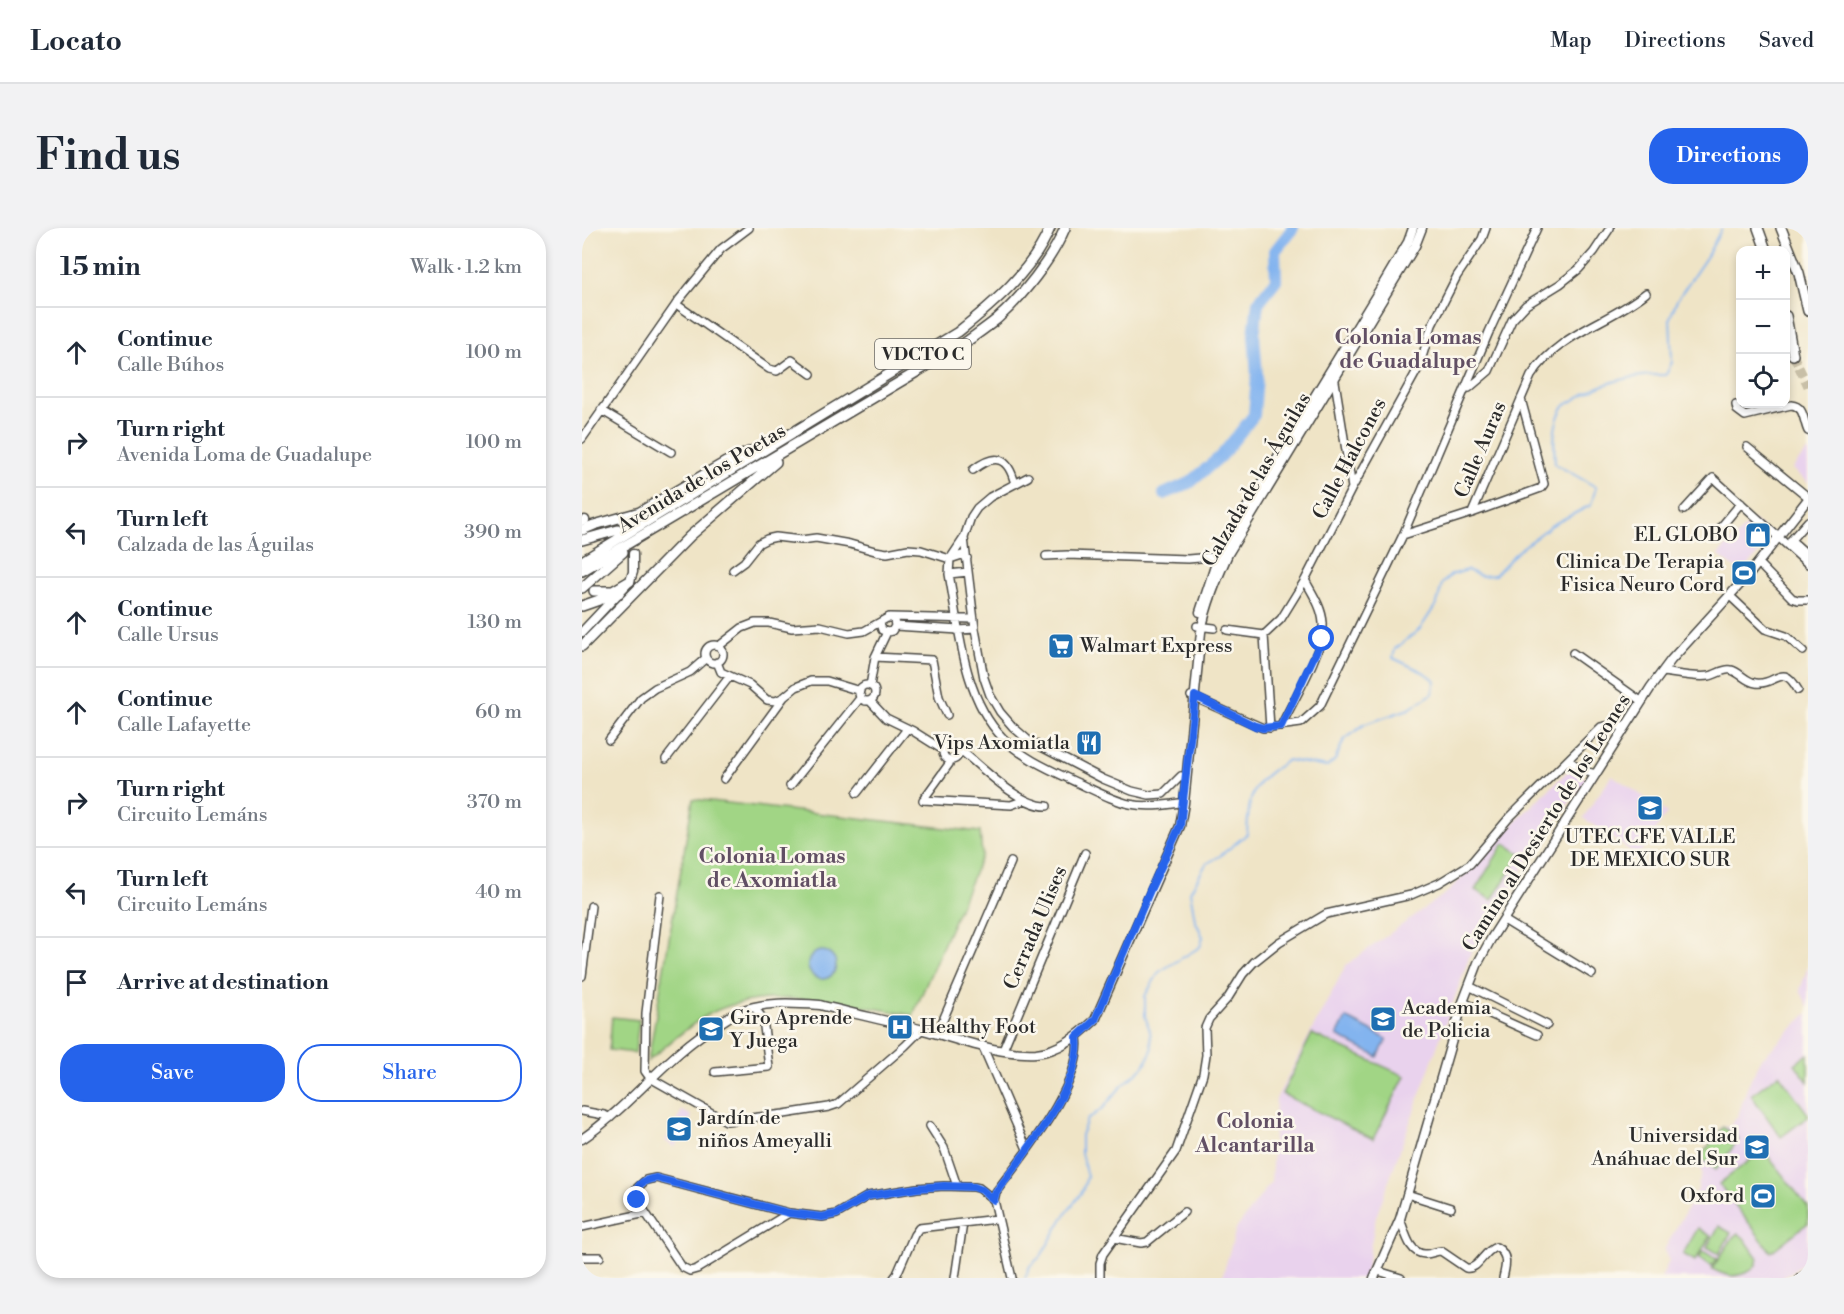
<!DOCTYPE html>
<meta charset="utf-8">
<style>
body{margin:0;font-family:"Libre Bodoni",serif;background:#f2f2f3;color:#1f2937}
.controls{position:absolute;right:18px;top:18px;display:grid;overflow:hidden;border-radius:12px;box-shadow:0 3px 9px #0003}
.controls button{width:54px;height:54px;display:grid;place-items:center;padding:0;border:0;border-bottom:2px solid #e0e1e3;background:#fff;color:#1f2937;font:30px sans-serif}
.stop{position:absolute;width:18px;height:18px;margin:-14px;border:4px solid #2563eb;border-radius:50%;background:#fff}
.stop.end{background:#2563eb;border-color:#fff;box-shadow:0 2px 6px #0008}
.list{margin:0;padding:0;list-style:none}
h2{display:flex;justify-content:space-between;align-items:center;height:78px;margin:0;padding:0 24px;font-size:26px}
h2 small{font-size:20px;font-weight:400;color:#747a83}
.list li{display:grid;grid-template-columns:39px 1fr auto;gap:18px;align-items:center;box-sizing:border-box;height:90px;padding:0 24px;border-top:2px solid #e0e1e3}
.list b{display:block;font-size:22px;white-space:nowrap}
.list p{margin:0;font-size:20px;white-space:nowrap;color:#747a83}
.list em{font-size:20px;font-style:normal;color:#747a83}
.actions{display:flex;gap:12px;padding:18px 24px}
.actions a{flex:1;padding:14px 0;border:2px solid #2563eb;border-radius:24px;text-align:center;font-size:21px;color:#2563eb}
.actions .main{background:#2563eb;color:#fff}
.icon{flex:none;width:33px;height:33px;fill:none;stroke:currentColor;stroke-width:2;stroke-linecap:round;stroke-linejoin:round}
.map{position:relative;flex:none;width:1226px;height:1050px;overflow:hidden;border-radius:24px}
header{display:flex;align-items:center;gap:36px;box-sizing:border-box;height:84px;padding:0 30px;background:#fff;border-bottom:2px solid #e0e1e3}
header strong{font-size:28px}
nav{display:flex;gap:33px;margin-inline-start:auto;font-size:21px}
.intro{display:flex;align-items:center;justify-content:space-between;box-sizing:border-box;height:144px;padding:0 36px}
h1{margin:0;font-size:42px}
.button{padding:15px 27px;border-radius:24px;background:#2563eb;color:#fff;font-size:21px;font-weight:700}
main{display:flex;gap:36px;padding:0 36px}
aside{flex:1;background:#fff;border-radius:24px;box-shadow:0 3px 9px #0003}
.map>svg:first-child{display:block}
</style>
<header>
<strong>Locato</strong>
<nav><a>Map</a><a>Directions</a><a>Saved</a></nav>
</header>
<div class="intro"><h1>Find us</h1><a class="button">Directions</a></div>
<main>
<aside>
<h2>15 min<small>Walk · 1.2 km</small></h2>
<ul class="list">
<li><svg class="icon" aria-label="ahead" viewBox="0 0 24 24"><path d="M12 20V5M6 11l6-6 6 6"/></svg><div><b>Continue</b><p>Calle Búhos</p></div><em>100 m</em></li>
<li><svg class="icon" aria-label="right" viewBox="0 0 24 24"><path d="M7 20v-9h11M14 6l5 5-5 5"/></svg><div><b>Turn right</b><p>Avenida Loma de Guadalupe</p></div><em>100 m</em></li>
<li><svg class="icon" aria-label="left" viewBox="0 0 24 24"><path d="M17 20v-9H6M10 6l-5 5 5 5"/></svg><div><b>Turn left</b><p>Calzada de las Águilas</p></div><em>390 m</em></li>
<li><svg class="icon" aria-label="ahead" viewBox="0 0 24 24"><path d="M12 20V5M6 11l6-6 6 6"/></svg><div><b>Continue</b><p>Calle Ursus</p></div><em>130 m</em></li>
<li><svg class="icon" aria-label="ahead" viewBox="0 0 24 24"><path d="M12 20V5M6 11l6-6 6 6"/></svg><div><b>Continue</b><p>Calle Lafayette</p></div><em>60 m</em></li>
<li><svg class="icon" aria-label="right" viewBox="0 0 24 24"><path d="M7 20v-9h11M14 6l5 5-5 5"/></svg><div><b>Turn right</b><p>Circuito Lemáns</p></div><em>370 m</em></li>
<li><svg class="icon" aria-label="left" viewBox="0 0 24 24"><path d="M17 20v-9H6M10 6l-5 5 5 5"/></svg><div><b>Turn left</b><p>Circuito Lemáns</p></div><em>40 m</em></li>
<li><svg class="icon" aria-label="arrive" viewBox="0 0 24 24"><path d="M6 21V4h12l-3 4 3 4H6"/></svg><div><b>Arrive at destination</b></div></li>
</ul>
<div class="actions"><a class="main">Save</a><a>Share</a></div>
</aside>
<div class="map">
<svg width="1226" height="1050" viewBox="0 0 1226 1050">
<rect width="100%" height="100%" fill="#fbf7ec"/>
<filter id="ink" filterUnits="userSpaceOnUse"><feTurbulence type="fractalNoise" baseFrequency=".0167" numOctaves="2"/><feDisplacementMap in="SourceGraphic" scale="12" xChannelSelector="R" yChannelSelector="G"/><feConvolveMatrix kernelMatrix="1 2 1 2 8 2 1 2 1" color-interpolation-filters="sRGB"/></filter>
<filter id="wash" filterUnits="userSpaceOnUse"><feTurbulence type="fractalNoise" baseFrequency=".008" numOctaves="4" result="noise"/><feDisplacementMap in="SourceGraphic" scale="24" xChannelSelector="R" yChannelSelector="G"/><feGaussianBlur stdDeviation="1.35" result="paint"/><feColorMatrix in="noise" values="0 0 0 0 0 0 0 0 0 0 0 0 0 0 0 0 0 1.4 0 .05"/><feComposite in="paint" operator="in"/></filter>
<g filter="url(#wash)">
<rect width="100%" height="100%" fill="#efe4c6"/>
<!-- built -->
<path fill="#e9d2ed" d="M1226,222V255L1210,241Z
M1170,292L1191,308L1160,345L1136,327Z
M986,543L1005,551L960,611L889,724L794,989L783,1048L781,1050H640L654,1001L689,954L694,871L764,737L867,663L937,590Z
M1030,547L1085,585L1056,628L1001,590Z
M1226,738V779L1218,762Z
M1226,785V1033L1200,1050H1079L1087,1033L1082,1022L1116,961V957L1120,946L1116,930L1140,898L1147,899L1156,888L1166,857L1180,830Z
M100,883L110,888L93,919L83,913Z"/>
<!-- green -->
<path fill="#a1d585" stroke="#668058" stroke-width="1.5" d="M111,571L398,604L400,627L331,787C271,777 179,755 124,788C103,800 85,817 66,833Z
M922,615L939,626L910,672L893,662Z
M30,789L57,792L53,825L27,822Z
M730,806L823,848L791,911L700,866Z
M1226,826V854L1213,836Z
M1197,846L1226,886V889L1199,909L1169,867Z
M1141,899L1157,911L1134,942L1118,929Z
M1181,922L1226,979V995L1189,1024L1137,956Z
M1137,998L1149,1005L1137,1026L1125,1019Z
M1116,1000L1129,1008L1113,1033L1101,1026Z
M1156,1005L1162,1010L1176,1030C1175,1037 1174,1039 1168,1043C1153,1050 1146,1049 1130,1041L1151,1009Z
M1121,1023L1135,1031L1130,1038L1117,1030Z"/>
<!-- water -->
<path fill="#83b4ef" stroke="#57708d" stroke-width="1.5" d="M226 737a14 14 0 1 1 28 0a14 14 0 1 1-28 0Z
M764,790L805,811L796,829L755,808Z"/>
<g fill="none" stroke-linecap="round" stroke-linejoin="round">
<!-- stream -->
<path stroke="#83b4ef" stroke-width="2" d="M443,1050L448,1038L459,1028L481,990L500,964L505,949L499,925V907L505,892L521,880L538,860L562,838L570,822L568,803L563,788V768L577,744L618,719L621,709L613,692L608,664L624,636L638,628L665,606C667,565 670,554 706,532L745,539L753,532L762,512L783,496L827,481L850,466L853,452L841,444L811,430L813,421L838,401L855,375L860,356L869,347L885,342L899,348L913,347L936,323L970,297L1009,277L1014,259L973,236C972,216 970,199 980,181C983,176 990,174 995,170C1022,154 1053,146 1084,147L1090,134L1088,90L1095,72L1125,28L1140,0"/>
<!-- river -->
<path stroke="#83b4ef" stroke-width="12" d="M582,266L609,254L640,227L672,187L675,148L672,107L676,75L694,52L693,23L711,0"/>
</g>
</g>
<g filter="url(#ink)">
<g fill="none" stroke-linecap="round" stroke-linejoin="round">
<!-- highway-tunnel -->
<path stroke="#c8bfa7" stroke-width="9" stroke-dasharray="9 4.5" stroke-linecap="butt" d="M1211,127L1226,158"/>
<defs>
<path id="minor" d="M94,76L187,141L195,143L210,132L229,146
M752,147L770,260
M887,160L907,143L930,92L944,77L978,56L997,41L1012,24L1028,0
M1154,177L1155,182L1163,188L1209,177C1223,178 1221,193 1226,203
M19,182L89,224
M0,211L97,72L139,21L167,0
M1165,219L1226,269
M391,242C413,225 426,228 433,256
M446,249L408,269L395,280L389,289L382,310L393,401L402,450L408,467L418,484L431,499L446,512L521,551L550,563L567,567L581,566L599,548
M1102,282L1131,250L1226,336
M890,285L949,148C978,104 1025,96 1064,65
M1226,293L1209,312L1226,327
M1133,306L1159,275
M821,307L890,285L959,260L962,256L939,171
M382,310L368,331L367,346C377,400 381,470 421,510C440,530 471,543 496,555C537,574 549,583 597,575
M464,328L485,327L606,331L641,328
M1176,335L1210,370L1216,372H1226
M151,342L162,334L177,315L185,311L194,309L219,312L234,310L268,316L293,323L305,325L326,321L339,322L368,331L380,327L385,330
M367,346L386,344
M1147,367L1183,401L1204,408L1221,423
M308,389L392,391
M313,398L377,402L393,401
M615,398L632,400
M645,402L682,407L699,391L723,352L770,260L837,139L850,97L875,48L900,11L904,0
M682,407L688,500
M123 426a9 9 0 1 1 18 0a9 9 0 1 1-18 0Z
M137,418L160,400L173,395H187L210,400L238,398L267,405L282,403L307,389L312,392L313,398L310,403L305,404L300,402L298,395
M991,425L1059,473
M293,429L350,432L357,469L365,487
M135,434L139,444L168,457L185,472L194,473L202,469L214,459L229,453H245L278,463
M1081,444C1095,446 1113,450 1127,448C1134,447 1142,440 1149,442C1158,444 1164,454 1174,455C1194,458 1200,433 1216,462
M277 465a8 8 0 1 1 16 0a8 8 0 1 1-16 0Z
M288,458L293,429L305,404
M609,468L681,500L719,495L738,478L821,307L907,104L955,0
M288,473L304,490L331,503L361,522
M699,498C711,473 743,421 741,395C740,379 730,365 723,352
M27,512L59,470L73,460L108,444L124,430
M361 524a8 8 0 1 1 16 0a8 8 0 1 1-16 0Z
M377,523L382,525C403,542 438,578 465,578
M84,531L148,448
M986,532L1002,543L1014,546
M142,551L202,469
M208,558L279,469
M275,565L325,501
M341,572L429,577L443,572
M341,572L367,536L368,532
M78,667L64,785L63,843L68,850L144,893L202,886L247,879L256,876L323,818L340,801
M922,692L1010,746
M0,748L9,678
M887,758L965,797
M881,774L955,807
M355,806L429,634
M400,817L445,921
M421,822L503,625
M133,844L187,839L181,791L173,780
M0,883L22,887L28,890
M348,898L362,920L375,958
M825,966L869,980
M207,985L115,1041L108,1043L100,1039L55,972L54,961L64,952L74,950L207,985L240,989L255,986L286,968L335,960L362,958L392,959L397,960L412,972
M818,991C823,1003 827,1027 844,1026C849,1026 854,1023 859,1023L884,1040C897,1042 901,1023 914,1019C927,1026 924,1038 921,1050
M0,999L64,985
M532,1010L559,1015L565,1014L602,984
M0,1029H18
M796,1043L819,1050
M312,1050L315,1046L332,1007L337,1000L415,991
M373,1050L381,995
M430,1050L412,972L414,964C441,927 502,855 495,809
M518,1050V1035L521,1026L594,923L621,846L624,827L623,800L627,791L646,770L661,746L672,734L697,714L744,686L829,667L857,655L888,636L926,591L1019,499L1029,497L1042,499
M1218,1050L1226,1045"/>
<path id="major" d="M0,293L3,292
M618,384L636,329L644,314L801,56L826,14L831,0
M0,404L48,353L51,344V326
M0,911C50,877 84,827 136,796C143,792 149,787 156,784C182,773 211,775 238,777C272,786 307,793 341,802C376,811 416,827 454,825C477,823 497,807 513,792L598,598L602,575L619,404C624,377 635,351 646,326L833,18L840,0
M792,1050L818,991L881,774L896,735L909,711L1069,459L1089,432L1169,344L1226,271"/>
<path id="highway" d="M1176,0L1184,22
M1199,0L1217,45L1226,83
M1204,88L1211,127
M0,302L12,297L58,284L144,234L174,221L183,220
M0,312L36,302
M0,333L376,104C411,76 450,43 468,0
M0,343L380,117C392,108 404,100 415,91C440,69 470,31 483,0
M0,360L41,324
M12,363H31L48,353
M0,378L37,365
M0,418L108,308L194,234"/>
</defs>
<!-- minor casing -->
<use href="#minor" stroke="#484742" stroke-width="10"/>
<!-- major casing -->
<use href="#major" stroke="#484742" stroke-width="11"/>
<!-- highway casing -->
<use href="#highway" stroke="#484742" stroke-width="12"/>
<!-- minor -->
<use href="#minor" stroke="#fff" stroke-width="7"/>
<!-- major -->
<use href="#major" stroke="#fff" stroke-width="8"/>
<!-- highway -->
<use href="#highway" stroke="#fff" stroke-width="9"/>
</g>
</g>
<g fill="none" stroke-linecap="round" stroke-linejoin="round" filter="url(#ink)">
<!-- route -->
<path stroke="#2563eb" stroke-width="8" d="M55,972C52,957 61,952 74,950L207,985L240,989L255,986L286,968L335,960L362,958L392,959L400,962L412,972L414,964C441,927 502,855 495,809L513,792L568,662L598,598L613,468L673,498L681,500L699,498L740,411"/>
</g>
<!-- icons -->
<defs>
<symbol id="shop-square" viewBox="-11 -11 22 22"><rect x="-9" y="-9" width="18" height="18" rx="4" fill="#1f6fb2" stroke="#fbf7ec"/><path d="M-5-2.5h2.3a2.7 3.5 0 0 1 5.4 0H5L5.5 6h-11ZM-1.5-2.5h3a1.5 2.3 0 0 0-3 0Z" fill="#fff"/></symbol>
<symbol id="stadium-square" viewBox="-11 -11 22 22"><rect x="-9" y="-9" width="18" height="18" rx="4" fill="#1f6fb2" stroke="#fbf7ec"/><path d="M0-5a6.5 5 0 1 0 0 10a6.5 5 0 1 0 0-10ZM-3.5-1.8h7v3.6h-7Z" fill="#fff"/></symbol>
<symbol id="supermarket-square" viewBox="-11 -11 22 22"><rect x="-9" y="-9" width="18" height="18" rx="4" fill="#1f6fb2" stroke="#fbf7ec"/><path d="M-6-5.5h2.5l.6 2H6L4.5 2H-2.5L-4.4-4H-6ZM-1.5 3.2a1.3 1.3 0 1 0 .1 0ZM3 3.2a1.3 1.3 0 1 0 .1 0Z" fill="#fff"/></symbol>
<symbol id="restaurant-square" viewBox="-11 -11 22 22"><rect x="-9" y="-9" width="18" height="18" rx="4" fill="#1f6fb2" stroke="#fbf7ec"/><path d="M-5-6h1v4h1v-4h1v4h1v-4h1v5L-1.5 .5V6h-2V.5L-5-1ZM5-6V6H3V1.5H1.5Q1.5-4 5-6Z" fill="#fff"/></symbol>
<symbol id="school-square" viewBox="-11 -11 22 22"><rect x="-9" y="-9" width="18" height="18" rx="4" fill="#1f6fb2" stroke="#fbf7ec"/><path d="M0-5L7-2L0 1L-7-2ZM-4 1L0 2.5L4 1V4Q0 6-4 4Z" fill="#fff"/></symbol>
<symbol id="hospital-square" viewBox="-11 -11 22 22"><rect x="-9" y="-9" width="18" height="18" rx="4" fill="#1f6fb2" stroke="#fbf7ec"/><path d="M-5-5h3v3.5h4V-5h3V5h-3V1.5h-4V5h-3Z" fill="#fff"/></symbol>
<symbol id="university-square" viewBox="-11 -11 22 22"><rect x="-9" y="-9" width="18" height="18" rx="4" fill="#1f6fb2" stroke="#fbf7ec"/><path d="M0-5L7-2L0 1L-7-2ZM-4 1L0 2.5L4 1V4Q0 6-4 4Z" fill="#fff"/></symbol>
</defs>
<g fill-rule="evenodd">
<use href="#shop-square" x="1161" y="292" width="30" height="30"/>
<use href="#stadium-square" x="1147" y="330" width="30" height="30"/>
<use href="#supermarket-square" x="464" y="403" width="30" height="30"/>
<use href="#restaurant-square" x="492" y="500" width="30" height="30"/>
<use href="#school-square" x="1053" y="565" width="30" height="30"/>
<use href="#school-square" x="786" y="776" width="30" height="30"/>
<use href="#hospital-square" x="303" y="784" width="30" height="30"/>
<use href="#university-square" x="114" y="786" width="30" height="30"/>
<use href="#school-square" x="82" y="886" width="30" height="30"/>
<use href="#university-square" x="1160" y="904" width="30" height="30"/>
<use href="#stadium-square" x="1166" y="953" width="30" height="30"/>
</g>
<g text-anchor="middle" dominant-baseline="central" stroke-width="5" stroke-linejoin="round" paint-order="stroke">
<!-- shield labels -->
<rect fill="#fbf7ec" stroke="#696865" stroke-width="1.5" x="293" y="111" width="96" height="30" rx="4.5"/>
<g font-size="18" font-weight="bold" fill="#2b2b2b">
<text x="341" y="126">VDCTO C</text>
</g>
<!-- street labels -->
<g font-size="20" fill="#2b2b2b" stroke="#fbf7ec">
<text transform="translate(899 222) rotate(-67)">Calle Auras</text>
<text transform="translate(768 231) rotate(-62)">Calle Halcones</text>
<text transform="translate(120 251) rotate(-31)">Avenida de los Poetas</text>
<text transform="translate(675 252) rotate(-60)">Calzada de las Águilas</text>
<text transform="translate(965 595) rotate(-58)">Camino al Desierto de los Leones</text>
<text transform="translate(454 700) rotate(-67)">Cerrada Ulises</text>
</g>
<!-- poi labels -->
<g font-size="20" fill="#2b2b2b" stroke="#fbf7ec" text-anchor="end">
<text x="1156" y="307">EL GLOBO</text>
<text x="1142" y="334">Clinica De Terapia<tspan x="1142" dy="23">Fisica Neuro Cord</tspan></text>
<text x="498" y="418" text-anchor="start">Walmart Express</text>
<text x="488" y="515">Vips Axomiatla</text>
<text x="1068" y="609" text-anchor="middle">UTEC CFE VALLE<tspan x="1068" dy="23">DE MEXICO SUR</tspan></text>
<text x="820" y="780" text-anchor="start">Academia<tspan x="820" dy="23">de Policia</tspan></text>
<text x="148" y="790" text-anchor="start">Giro Aprende<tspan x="148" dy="23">Y Juega</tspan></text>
<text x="338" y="799" text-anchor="start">Healthy Foot</text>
<text x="116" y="890" text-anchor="start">Jardín de<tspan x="116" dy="23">niños Ameyalli</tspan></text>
<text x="1156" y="908">Universidad<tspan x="1156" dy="23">Anáhuac del Sur</tspan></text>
<text x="1162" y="968">Oxford</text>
</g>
<!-- neighbourhood labels -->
<g font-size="21" font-weight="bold" fill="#614f64" stroke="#fbf7ec">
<text x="826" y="110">Colonia Lomas<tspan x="826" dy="24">de Guadalupe</tspan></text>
<text x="190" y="629">Colonia Lomas<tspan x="190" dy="24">de Axomiatla</tspan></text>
<text x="673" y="894">Colonia<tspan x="673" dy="24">Alcantarilla</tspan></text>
</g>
</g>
</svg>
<div class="controls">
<button>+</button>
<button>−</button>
<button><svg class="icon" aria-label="locate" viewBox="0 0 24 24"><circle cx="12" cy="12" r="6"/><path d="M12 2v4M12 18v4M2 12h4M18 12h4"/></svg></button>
</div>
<div class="stop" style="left:740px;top:411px"></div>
<div class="stop end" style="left:55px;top:972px"></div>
</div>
</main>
